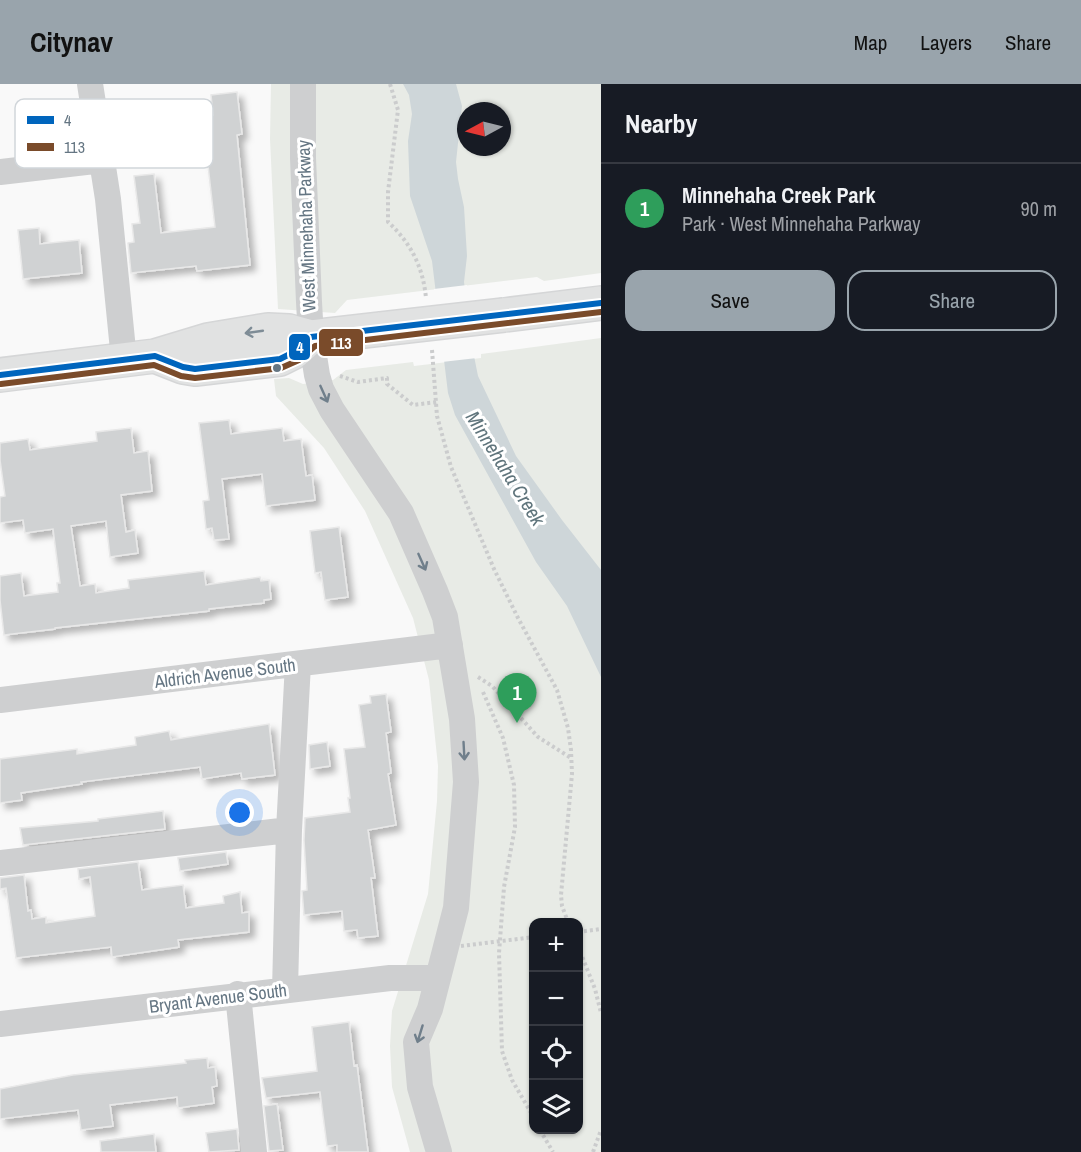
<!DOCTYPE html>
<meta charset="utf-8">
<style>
body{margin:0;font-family:"Archivo Narrow",sans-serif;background:#242831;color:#f1f3f6}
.controls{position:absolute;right:18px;bottom:18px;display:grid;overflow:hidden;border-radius:12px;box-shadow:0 2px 4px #0004}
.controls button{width:54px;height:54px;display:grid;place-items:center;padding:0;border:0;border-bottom:2px solid #363941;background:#171b24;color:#f1f3f6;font:30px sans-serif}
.compass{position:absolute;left:457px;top:18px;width:54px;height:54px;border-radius:50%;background:#171b24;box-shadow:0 2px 4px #0004;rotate:263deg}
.you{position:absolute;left:240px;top:729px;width:21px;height:21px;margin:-15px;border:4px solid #fff;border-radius:50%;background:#1a73e8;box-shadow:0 0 0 9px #1a73e833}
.badge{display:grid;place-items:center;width:39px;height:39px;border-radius:50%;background:#99a4ac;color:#fff;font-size:20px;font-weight:700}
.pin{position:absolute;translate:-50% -50px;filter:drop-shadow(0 2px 3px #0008)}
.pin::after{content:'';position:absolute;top:32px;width:21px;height:18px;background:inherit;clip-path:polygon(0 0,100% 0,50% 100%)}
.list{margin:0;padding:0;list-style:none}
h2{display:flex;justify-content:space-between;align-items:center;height:78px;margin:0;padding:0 24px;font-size:26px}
h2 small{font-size:20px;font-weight:400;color:#9ea1a6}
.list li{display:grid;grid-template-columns:39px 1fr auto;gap:18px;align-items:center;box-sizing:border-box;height:90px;padding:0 24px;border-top:2px solid #363941}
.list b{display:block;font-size:22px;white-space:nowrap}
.list p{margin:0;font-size:20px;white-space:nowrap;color:#9ea1a6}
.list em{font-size:20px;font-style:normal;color:#9ea1a6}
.actions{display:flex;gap:12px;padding:18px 24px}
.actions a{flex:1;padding:14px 0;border:2px solid #99a4ac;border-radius:18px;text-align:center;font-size:21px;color:#99a4ac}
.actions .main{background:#99a4ac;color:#111}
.icon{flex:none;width:33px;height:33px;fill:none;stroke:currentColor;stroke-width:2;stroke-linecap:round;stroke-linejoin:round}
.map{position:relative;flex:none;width:601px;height:1068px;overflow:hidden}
header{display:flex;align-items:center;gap:36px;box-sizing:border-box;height:84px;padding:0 30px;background:#99a4ac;color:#111}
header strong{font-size:28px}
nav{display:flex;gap:33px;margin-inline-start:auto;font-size:21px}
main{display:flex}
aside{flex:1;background:#171b24}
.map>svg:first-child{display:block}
</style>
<header>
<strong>Citynav</strong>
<nav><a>Map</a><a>Layers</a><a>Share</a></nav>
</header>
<main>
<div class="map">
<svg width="601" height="1068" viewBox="0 0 601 1068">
<defs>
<filter id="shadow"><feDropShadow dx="5.5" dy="5.5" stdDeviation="3" flood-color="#0004"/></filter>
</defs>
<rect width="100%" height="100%" fill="#f9f9f9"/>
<!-- green -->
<path fill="#e8ebe6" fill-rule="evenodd" d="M271,0H601V189L544,197L537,193L347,216L335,229L278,225L270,55ZM466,27H502V63H466Z
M601,254V1068H410L392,1003L390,962L392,927L428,810L437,717L438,682L429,596L413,534L365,427L324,364L276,312L274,295L289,294L303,300L333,296L346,286L413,278L414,282L481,274V270ZM534,838H578V1046H534Z"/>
<!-- water -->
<path fill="#ced6d9" d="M403,0H456L462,22L456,78L458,95L464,123L467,172L464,198L474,272L478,292L516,372L562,436L601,486V593L567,522L536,478L455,331L448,309L432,177L410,112L408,57L412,30L409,11Z"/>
<!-- pier -->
<path fill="#f9f9f9" d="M467,201L477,274L442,278L434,205Z"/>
<!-- building -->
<path fill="#d0d2d3" stroke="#e8e8e8" stroke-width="1.5" filter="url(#shadow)" d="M237,8L242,50L237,51L250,181L197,187L196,182L131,189L128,159L134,158L132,140L140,139L134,92L154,90L161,149L215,143L205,55L196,56L193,34L213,31L211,11Z
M39,144L40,160L79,156L82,189L23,195L18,146Z
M229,336L231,350L282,344L284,357L301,355L306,392L312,391L315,416L266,422L262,390L222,395L229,455L214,456L212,444L206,445L203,417L209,416L199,339Z
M131,344L134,369L148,367L152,407L121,411L126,448L135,446L138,469L110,473L106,437L71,442L80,502L95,500L96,509L129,504L128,496L204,487L206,501L260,493L261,497L269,496L271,515L264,516V519L209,525V527L55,544V545L4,551L0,516V492L21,489L24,512L58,508L57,499H60L53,445L25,449L23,436L0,439V413L5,412L0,376V359L28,355L30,366L97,357L96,348Z
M339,443L348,513L325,516L321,488L315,489L310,447Z
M386,610L391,648L386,649L391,689L388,690L396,741L368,746L375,794H371L378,852L358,854L357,846L344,847L342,827L304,831L302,807L307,806L304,756L305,734L350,728L348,714H350L344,665L365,663L359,621L371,619L370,612Z
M269,640L275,691L242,695L241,689L202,695L200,683L81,698L82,700L21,709L22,716L0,719V675L77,665V670L136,661L135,653L169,647L171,656Z
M327,658L330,682L310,685L309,661Z
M163,727L165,745L23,761L20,744L98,737V735Z
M226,768L228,780L180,787L178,774Z
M138,778L142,806L183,801L186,824L224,819L223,812L240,808L242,829L249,828V848L178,856L179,863L112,873L111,863L16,874L6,804L0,805V794L24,791L28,827L31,826L32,835L46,833V839L95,832L90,793L79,795L78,785Z
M349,938L354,982L357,981L368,1068H337V1061L327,1062L320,1008L266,1014L262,994L317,987L312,943Z
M207,974L208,984L215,983L217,1002L212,1003L214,1019L178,1024L177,1013L110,1021L113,1042L81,1046L78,1026L0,1035V1005L73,991L186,979L185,976Z
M277,1020L283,1066L269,1067L264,1022Z
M237,1045L239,1066L209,1068L206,1049Z
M154,1050L156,1068H101L100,1057Z"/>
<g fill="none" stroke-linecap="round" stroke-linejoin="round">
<defs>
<path id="major" d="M504,231L601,219
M155,272L183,283L195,285L280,275L294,268L311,253
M0,291L155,272L208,256L268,246L289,247L311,253L381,245"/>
</defs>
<!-- major casing -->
<use href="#major" stroke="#d5d6d7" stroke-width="36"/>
<!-- path -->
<path stroke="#cbcccd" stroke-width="4" stroke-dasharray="3 3" stroke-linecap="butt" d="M390,0L398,26L388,108V138C411,159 423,183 426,214
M432,266L437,332L451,383L494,485L518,534L557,606L568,644L571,666L572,690L561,811L562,822L568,838
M340,292L358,298L387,294V300L413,321L437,318
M478,593L492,602L538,653L571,674
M483,608L503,654L514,701L515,743L504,803L499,869L502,967L512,996L534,1034
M578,848L601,845
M578,862L595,905L601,929
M540,1046L553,1068
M593,1068L601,1046"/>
<!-- minor -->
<path stroke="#cecfd0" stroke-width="26" d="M90,0L108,115L124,276
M303,0V74L309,218L311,253L317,291L321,305L332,326L401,429L435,507L445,533L462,635L466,698L456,824L430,925L416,958L420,1003L439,1068
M0,88L103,76
M0,616L450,561
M0,779L289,746
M285,906L289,746L298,580
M238,910L254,1068
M0,940L390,894H437"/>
<!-- major -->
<use href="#major" stroke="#e1e2e2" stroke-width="33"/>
<defs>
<path id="major-bridge" d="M381,245L504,231"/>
</defs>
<!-- major-bridge casing -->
<use href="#major-bridge" stroke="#d5d6d7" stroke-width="36" stroke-linecap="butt"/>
<!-- path-bridge -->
<path stroke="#cbcccd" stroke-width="4" stroke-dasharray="3 3" stroke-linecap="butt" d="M461,862L534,853"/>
<!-- major-bridge -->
<use href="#major-bridge" stroke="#e1e2e2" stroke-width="33"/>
<defs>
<path id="bus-1" d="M0,291L155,272L183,283L195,285L280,275L294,268L311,253L601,219"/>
<path id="bus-2" d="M1,300L154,281L181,292L195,294L281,284L299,276L315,262L601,228"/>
</defs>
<!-- bus-1 casing -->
<use href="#bus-1" stroke="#fff" stroke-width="10"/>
<!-- bus-2 casing -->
<use href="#bus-2" stroke="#fff" stroke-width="10"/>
<!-- bus-1 -->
<use href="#bus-1" stroke="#0065bd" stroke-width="6"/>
<!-- bus-2 -->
<use href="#bus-2" stroke="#7a4b2a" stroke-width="6"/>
</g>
<!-- one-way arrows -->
<defs><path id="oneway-shaft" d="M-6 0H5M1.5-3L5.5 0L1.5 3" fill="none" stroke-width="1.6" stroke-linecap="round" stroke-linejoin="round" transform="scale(1.5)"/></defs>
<use stroke="#7e8c96" href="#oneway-shaft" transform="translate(254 248) rotate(172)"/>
<g stroke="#707f8b">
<use href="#oneway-shaft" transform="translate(324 310) rotate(66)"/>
<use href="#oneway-shaft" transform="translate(422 478) rotate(66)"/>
<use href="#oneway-shaft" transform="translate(464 667) rotate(87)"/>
<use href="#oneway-shaft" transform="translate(420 950) rotate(107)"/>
</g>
<!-- markers -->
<circle fill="#657683" stroke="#fff" stroke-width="2" cx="277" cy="284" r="5"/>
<g text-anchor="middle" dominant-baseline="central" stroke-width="6" stroke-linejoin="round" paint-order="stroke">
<!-- street labels -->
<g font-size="18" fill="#657683" stroke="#fff">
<text transform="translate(306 142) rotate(-92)">West Minnehaha Parkway</text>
<text transform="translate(225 589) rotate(-7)">Aldrich Avenue South</text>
<text transform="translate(218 914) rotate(-7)">Bryant Avenue South</text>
</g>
<!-- water labels -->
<g font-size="20" font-style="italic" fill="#60757c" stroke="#fff">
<text transform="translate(506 384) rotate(58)">Minnehaha Creek</text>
</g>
</g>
<!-- legend -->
<rect x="15" y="15" width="198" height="69" rx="9" fill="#fff" stroke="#d1d6da" stroke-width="1.5"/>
<rect x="27" y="32" width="27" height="8" fill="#0065bd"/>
<rect x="27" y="59" width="27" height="8" fill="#7a4b2a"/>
<g font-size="16" fill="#657683">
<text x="64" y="42">4</text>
<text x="64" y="69">113</text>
</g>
<g stroke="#fff" stroke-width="2">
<rect x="318" y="244" width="46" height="29" rx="6" fill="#7a4b2a"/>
<rect x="288" y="249" width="23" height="28" rx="6" fill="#0065bd"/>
</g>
<g font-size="16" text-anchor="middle" font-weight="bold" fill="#fff">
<text x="341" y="265">113</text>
<text x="300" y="269">4</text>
</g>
</svg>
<div class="controls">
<button>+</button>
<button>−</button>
<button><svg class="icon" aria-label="locate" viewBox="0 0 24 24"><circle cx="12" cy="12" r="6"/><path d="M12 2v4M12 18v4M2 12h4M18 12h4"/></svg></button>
<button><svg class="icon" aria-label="layers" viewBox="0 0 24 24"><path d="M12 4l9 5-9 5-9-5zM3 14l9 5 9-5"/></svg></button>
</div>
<svg class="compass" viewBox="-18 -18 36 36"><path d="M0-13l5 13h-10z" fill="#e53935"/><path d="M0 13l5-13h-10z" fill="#9ea1a6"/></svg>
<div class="you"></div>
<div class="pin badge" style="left:517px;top:639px;background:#2e9e5b">1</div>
</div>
<aside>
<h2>Nearby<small></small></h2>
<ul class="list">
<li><span class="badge" style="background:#2e9e5b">1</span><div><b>Minnehaha Creek Park</b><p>Park · West Minnehaha Parkway</p></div><em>90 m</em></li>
</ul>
<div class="actions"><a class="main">Save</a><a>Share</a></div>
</aside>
</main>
